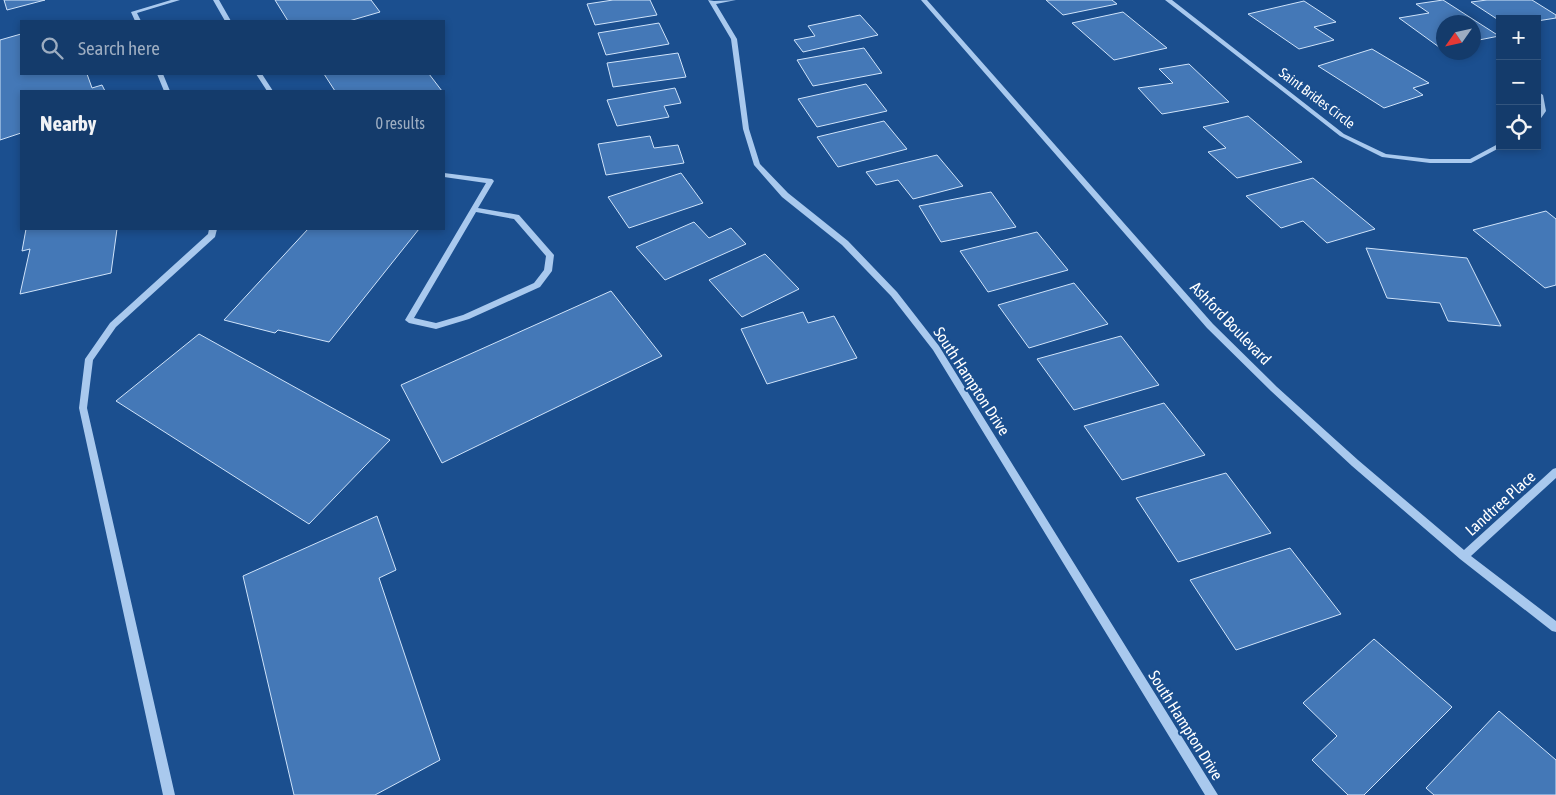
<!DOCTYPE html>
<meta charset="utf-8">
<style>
body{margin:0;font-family:"Asap Condensed",sans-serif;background:#214673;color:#f1f3f6}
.controls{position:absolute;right:15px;top:15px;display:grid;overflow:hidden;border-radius:0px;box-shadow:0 2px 8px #0003}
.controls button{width:45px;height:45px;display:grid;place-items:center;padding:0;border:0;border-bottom:1px solid #33557e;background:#143b6b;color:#f1f3f6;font:25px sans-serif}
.compass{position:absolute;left:1436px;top:15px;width:45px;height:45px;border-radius:50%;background:#143b6b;box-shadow:0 2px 8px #0003;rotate:236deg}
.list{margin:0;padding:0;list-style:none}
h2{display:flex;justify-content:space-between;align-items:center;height:65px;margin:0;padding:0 20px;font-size:21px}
h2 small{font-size:16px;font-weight:400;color:#9dadc1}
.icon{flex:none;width:28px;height:28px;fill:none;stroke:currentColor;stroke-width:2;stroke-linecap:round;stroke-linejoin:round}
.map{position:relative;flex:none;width:1556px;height:795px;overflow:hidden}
.search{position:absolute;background:#143b6b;box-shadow:0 2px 8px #0003;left:20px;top:20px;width:425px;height:55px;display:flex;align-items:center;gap:12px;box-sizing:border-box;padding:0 18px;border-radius:0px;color:#9dadc1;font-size:19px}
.panel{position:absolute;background:#143b6b;box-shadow:0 2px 8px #0003;left:20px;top:90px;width:425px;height:140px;border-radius:0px}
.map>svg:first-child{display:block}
</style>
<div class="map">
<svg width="1556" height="795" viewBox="0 0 1556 795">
<rect width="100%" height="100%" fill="#1b4f8f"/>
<!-- building -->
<path fill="#4478b7" stroke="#cfe3fa" d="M4,0H45L7,10Z
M275,0H371L380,12L349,21H288Z
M613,0H650L657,15L595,25L587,4Z
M1046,0H1112L1117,4L1063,15Z
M1443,0L1499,36L1474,41V22H1444V46L1439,47L1399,18L1429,13L1416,4Z
M1487,0H1532L1556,15V18L1537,21V19H1500V21L1471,2Z
M1304,1L1336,22L1314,27L1334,40L1299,49L1248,14Z
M1123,12L1167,48L1114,60L1072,23Z
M860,15L878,35L803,52L794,40L815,36L808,26Z
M659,23L669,44L606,55L598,33Z
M21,34V74H87L92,88L102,85L105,91H21V133L0,140V40Z
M864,48L882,73L813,86L797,60Z
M1372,49L1429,83L1413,88L1423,95L1384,108L1318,66Z
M678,53L686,77L613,87L607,63Z
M1189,64L1229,102L1162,114L1138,88L1173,83L1159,69Z
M324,74H429L442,91H335Z
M866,84L887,111L817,127L798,99Z
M675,88L681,103L664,106L669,117L617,126L607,100Z
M1248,116L1302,162L1237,178L1208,152L1226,148L1203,127Z
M884,121L907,149L838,167L817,137Z
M650,136L654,148L678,145L684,163L606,175L598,144Z
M937,155L963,186L913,199L898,180L876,185L866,172Z
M681,173L703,203L629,228L608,197Z
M1313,178L1375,229L1327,243L1303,221L1281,228L1246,196Z
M991,192L1016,227L941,242L919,206Z
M1546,211L1556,219V285L1545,288L1473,230Z
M694,222L709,238L731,228L746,244L665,280L636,247Z
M26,229H117L111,273L20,294L30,249L22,251Z
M308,229H419L329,342L278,330L275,333L224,320Z
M1037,232L1068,270L988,292L960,251Z
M1366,248L1467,258L1501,326L1448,321L1440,303L1387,298Z
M765,254L799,289L742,317L709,280Z
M1074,283L1108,324L1029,348L998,305Z
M611,291L662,356L442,463L401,385Z
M803,312L808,323L834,316L857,358L767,384L741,329Z
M199,334L390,440L309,524L116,401Z
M1121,336L1159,385L1074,410L1037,359Z
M1164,403L1205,455L1122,480L1084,426Z
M1226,473L1271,533L1178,562L1136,498Z
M377,516L396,570L379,578L440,760L375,795H294L243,576Z
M1290,548L1341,614L1236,650L1190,580Z
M1374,639L1452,707L1364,795H1348L1312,760L1337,736L1303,703Z
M1499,711L1556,760V795H1434L1426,788Z"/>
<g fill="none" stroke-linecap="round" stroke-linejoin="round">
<!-- minor -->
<path fill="#a9c9ee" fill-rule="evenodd" d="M171,0H180L137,13L141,21H135L131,12Z
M213,0H219L231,21H225Z
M708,0L714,1L736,0L716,4L737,39L749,129L760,164L788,193L848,241L897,292L939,346L1218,795H1205L933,350L891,296L842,245L782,197L754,165L743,129L731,39Z
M921,0H927L1213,324L1277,387L1358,460L1464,550L1553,469L1556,468V478L1471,556L1556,621V632L1552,631L1460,559L1352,466L1271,391L1207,328Z
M1165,0H1172L1344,134L1386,154L1430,159H1470L1498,144L1500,143V146H1503L1471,163H1430L1382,157L1340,136Z
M157,74H163L170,91H164Z
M256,74H262L273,91H267Z
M1540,93L1543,95L1546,111L1539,121L1537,122V115L1540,111L1537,94Z
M444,173L492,179L494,181L478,208L519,215L554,255L552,271L540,287L469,319L436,329L409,323L405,320L486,183L444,177ZM476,212L514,219L546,256L544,270L534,283L463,315L436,323L414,318Z
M209,229H217L215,237L116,327L93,360L87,408L175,795H163L79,408L85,359L110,323L208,234Z"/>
</g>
<g text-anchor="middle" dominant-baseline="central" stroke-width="4" stroke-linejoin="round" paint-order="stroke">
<!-- far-street labels -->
<g font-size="14" fill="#fff" stroke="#1b4f8f">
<text transform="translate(1317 98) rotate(37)">Saint Brides Circle</text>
</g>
<!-- street labels -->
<g font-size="16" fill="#fff" stroke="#1b4f8f">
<text transform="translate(1231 323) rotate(46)">Ashford Boulevard</text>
<text transform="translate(972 381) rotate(57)">South Hampton Drive</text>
<text transform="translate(1500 503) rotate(-42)">Landtree Place</text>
<text transform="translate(1186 725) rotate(58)">South Hampton Drive</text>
</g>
</g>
</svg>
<div class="controls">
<button>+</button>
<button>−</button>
<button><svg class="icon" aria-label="locate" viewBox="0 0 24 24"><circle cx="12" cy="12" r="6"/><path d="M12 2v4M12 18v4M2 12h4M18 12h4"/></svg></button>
</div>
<svg class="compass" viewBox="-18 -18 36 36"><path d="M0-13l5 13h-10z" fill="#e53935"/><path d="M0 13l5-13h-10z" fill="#9dadc1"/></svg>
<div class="search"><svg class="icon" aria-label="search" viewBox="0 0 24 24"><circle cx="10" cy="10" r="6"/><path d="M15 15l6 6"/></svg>Search here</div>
<section class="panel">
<h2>Nearby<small>0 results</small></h2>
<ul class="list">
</ul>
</section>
</div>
